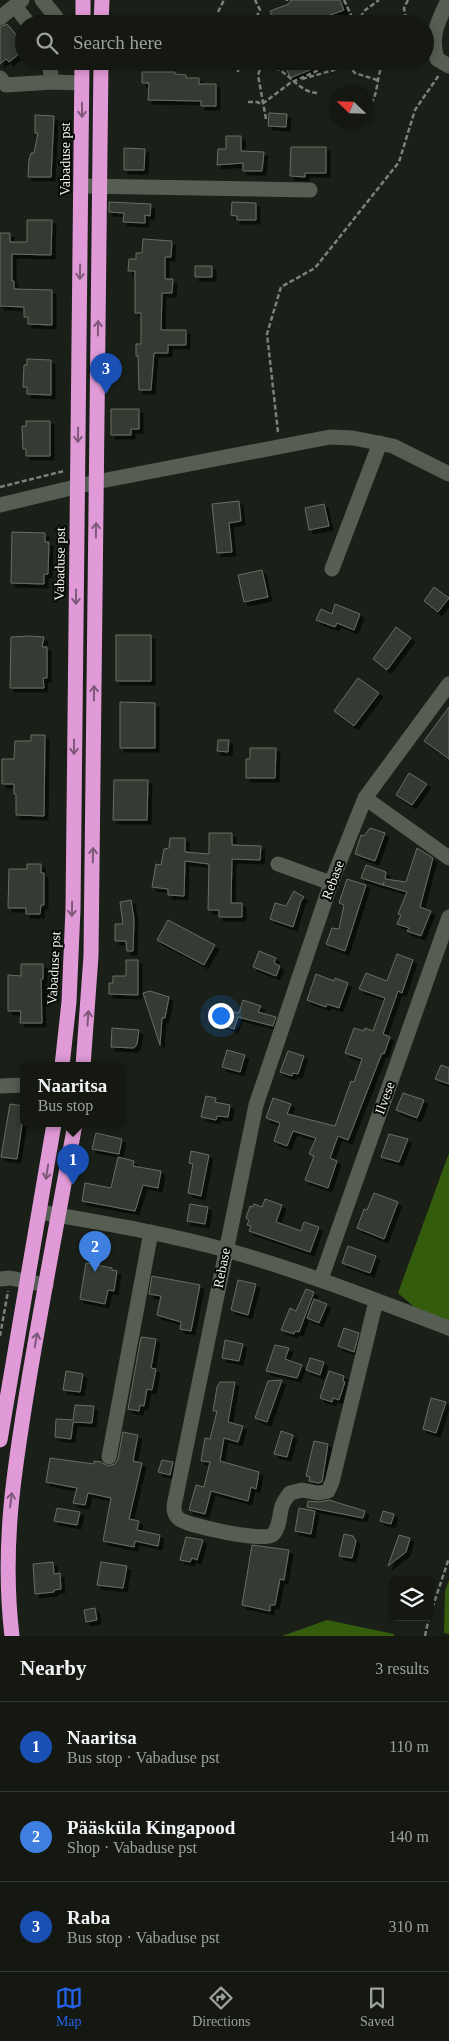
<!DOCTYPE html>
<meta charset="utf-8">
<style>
body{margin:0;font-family:"Times New Roman",serif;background:#21251f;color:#f1f3f6}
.controls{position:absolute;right:15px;bottom:15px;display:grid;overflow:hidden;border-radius:8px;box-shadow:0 2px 8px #0003}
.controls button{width:45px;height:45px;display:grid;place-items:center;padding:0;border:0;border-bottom:1px solid #333731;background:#141811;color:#f1f3f6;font:25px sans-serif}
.compass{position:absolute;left:329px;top:85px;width:45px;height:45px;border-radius:50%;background:#141811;box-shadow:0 2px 8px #0003;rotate:293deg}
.you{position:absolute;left:220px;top:1015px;width:18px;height:18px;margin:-12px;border:4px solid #fff;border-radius:50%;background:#1a73e8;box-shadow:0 0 0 8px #1a73e833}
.badge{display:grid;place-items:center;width:32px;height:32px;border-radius:50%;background:#2563eb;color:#fff;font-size:16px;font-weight:700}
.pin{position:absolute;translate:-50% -41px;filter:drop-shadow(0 1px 2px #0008)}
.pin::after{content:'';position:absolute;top:26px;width:18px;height:15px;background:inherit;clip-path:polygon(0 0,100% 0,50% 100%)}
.popup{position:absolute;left:20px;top:1062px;width:105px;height:65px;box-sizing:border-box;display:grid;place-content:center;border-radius:8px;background:#141811;filter:drop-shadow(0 1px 4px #0005);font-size:16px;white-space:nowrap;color:#9da09f}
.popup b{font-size:19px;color:#f1f3f6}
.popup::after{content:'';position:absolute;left:50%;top:100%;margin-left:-10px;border:10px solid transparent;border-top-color:#141811}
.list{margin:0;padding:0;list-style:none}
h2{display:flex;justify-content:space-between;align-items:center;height:65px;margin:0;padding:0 20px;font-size:21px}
h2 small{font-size:16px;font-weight:400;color:#9da09f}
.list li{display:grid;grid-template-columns:32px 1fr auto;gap:15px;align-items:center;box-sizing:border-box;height:90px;padding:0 20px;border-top:1px solid #333731}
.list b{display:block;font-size:19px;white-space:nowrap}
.list p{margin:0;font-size:16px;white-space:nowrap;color:#9da09f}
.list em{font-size:16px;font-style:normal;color:#9da09f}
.icon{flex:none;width:28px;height:28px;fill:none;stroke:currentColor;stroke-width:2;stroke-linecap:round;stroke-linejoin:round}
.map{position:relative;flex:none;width:449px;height:1636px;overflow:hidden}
.search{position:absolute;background:#141811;box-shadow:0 2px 8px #0003;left:15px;right:15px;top:15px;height:55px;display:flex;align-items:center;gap:12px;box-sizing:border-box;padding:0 18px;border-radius:28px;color:#9da09f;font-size:19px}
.sheet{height:335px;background:#141811}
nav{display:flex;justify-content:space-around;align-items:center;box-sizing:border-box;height:70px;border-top:1px solid #333731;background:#141811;font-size:14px;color:#9da09f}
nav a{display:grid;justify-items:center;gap:2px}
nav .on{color:#2563eb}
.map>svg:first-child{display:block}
</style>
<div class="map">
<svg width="449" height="1636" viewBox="0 0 449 1636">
<defs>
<filter id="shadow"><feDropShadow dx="4" dy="4" stdDeviation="0" flood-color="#0009"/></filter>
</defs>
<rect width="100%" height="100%" fill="#1a2017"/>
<!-- forest -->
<path fill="#345c0d" d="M449,1153V1337L398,1293Z
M449,1580V1634L444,1633L445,1591Z
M327,1620L394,1634V1636H282Z"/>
<!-- building -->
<path fill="#343a30" stroke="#676e63" filter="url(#shadow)" d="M291,0H340L344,10L325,17L338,24H275L270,11L289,4Z
M7,24L24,44V50L9,62L6,59L0,64V27Z
M284,61H330V62L290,78Z
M142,72H175V74L186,75V78H199V84H216V106H201V101L148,100L149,83H142Z
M269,113L287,114L286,127L268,126Z
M35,115L54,116L51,177H28L29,160L31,153H34L38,133H35Z
M226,136H241V151L264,152L262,171H243V163L217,165L218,149H226Z
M291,147H326V173H305V177L290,176Z
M124,148L145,149L144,170H124Z
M109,202L151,204L150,216L145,215V223L123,222L124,213L109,212Z
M232,202L256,203V220H237V216L231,215Z
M27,220H52L51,255L12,254V281H14V289L52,290V325L28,324V317H24V307L0,306V233H10V242H27Z
M143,239L172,241L171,257H165V279H173L172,293H162L161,330H186V345H168V353H154L151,390H139L138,356H136V344H141V313H135V271H128L129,259H136V253H142Z
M195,266H212V277H195Z
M27,359L51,360V395L27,394V387H23L24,365H27Z
M111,409H139V429H131V435H111Z
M26,421H50V456H26V449H23L22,426H26Z
M239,501L241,521L229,523L232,552L217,553L212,504Z
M324,504L329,526L309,530L305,508Z
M12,532L45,533V542H49L48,574H44V584L11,583Z
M262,570L268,597L244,602L238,575Z
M434,587L449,598L438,612L424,601Z
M335,604L360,614L354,630L337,623L335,627L316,620L321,609L332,614Z
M396,627L411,638L387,670L373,659Z
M116,635H151V681H116Z
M29,636L44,637L42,647H47V678H43L44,688H10L11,637Z
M358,678L379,693L354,726L334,711Z
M120,702L155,703V748H120Z
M449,707V759L424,741Z
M31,735H45L44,816L16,815V794H14V784H2V759H14L15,741H31Z
M218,740H229L228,752L217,751Z
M250,748H276L275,778H246V759H250Z
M409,773L427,784L412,805L396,795Z
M114,780H148L147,820H113Z
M370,828L385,833L375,861L355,854L361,835L364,836Z
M209,833H232V845L261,846L260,860L232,859L231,903H242V917H219V910H208L209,864L185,861L184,896L168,895V889L152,887L156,864L161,865L164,849L169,848L170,838H185V852L209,854Z
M417,848L433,858L420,907L431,911L421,936L407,931L409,928L397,924L401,915L398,914L407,892L383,885L384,882L383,885L361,878L366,865L386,872L385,879L406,882Z
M27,864H41V873H44V905H41L40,914H26V908H8L9,869H27Z
M347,879L366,885L345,951L326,944L332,928L339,929L344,905L339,903Z
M294,891L304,897L301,901L293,927L270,919L275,903L286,906Z
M131,900L134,919L133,951H127L126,941H115V924H123L120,902Z
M168,920L215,945L204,965L157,940Z
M259,951L276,958L274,963L280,966L276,976L253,967Z
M397,954L413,960L402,993L398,991L383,1034L390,1037L384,1054L382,1053L348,1140L338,1136L330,1158L337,1161L328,1188L305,1180L314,1156L309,1154L316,1138L293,1131L287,1146L274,1141L280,1123L266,1118L273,1098L291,1104L287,1114L335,1126L351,1081L354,1082L362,1059L345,1053L354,1028L364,1031L365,1028L373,1031L385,998L359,989L366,973L387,981Z
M126,960H138V995L109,994V983H113V976H126Z
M21,964H43V979H41L42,1023H20L21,1011H8V975L21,976Z
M316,974L334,981L335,978L348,983L339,1008L327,1004L326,1007L307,1000Z
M150,991L169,997L165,1018H162L160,1045L143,993Z
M243,1000L261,1006L258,1012L276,1017L273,1026L238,1017L234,1029L223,1025L229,1011L239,1013Z
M112,1028L139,1030L137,1044L134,1048L111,1047Z
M227,1050L245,1055L240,1072L222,1067Z
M288,1051L304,1056L298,1074L293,1073L292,1076L280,1072Z
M441,1065L449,1068V1084L435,1079Z
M403,1093L424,1100L417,1118L396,1110Z
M206,1096L216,1098L215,1102L230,1105L228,1117L217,1116L216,1120L201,1117Z
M10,1104L24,1106V1124H22L17,1159L1,1157Z
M96,1133L122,1139L119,1154L92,1149Z
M389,1134L408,1139L399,1162L381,1157Z
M191,1151L209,1155L201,1196L188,1193L193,1164L189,1163Z
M118,1157L134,1161L133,1166L161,1171L158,1188L143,1185L135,1211L82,1201L85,1183L111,1188Z
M374,1193L398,1202L384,1239L357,1228L364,1209L367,1210Z
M265,1199L282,1205L276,1222L301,1231L304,1222L319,1227L310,1252L249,1231L251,1226L247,1225L249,1220L246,1218L250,1206L253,1207L254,1204L262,1207Z
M190,1204L208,1207L205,1224L187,1221Z
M348,1246L376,1256L370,1273L342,1263Z
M86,1263L112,1268V1270L117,1271L114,1291L108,1290L105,1304L80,1299Z
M152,1276L200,1285L191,1331L180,1329L181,1322L157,1315L161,1296L149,1294Z
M238,1280L256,1284L248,1315L231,1310Z
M306,1289L314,1292L299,1332L295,1331L294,1334L281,1330L290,1308L296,1311Z
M314,1299L327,1304L319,1323L307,1318Z
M344,1328L359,1333L354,1352L338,1346Z
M141,1337L156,1339L151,1368L156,1369L152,1390L147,1389L144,1406L140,1405L139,1411L128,1409Z
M225,1340L243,1344L239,1361L222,1358Z
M275,1345L289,1348L285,1359L302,1365L297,1378L266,1371Z
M310,1358L324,1362L320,1375L306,1370Z
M66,1371L83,1374L80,1392L63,1390Z
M329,1371L344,1376L343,1381L345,1382L339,1400L333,1398L332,1402L320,1398Z
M282,1380L267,1422L255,1418L268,1381Z
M220,1382H235L228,1422L243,1426L238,1442L224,1438L220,1461L259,1472L256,1489L251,1487L248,1501L211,1491L205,1514L189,1510L196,1485L204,1487L210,1462L201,1461L205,1438L210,1439L217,1411H213L217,1387Z
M431,1398L446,1402L436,1433L423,1429Z
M75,1405L94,1406L92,1423L73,1422L71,1439L55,1437L56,1419L73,1420Z
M281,1431L293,1435L287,1457L274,1454Z
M123,1432L138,1435L133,1461L142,1463L129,1519L139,1521L137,1530L160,1535L158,1546L135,1541L134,1547L103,1541L111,1498L88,1493L85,1505L73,1503L77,1488L46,1482L50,1458L94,1464V1461L101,1462L108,1466L115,1464L118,1459Z
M314,1441L328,1444L322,1482L318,1483L309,1481L310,1477L306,1476Z
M162,1460L173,1462L170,1475L158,1472Z
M329,1500L365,1511L363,1518L307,1507L308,1501L319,1502Z
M57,1508L80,1512L77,1525L54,1521Z
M299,1508L315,1511L311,1534L295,1531Z
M383,1511L394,1514L391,1524L380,1521Z
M344,1534L353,1536L356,1541L352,1558L339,1556Z
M399,1535L410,1538L406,1552L388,1566Z
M186,1537L203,1540L197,1560L192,1558L190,1562L180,1560Z
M252,1545L289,1550L284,1580L280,1579L275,1605H270V1611L242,1605Z
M53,1562L54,1574L60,1573L61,1589L54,1590V1592L35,1594L33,1564Z
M101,1562L127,1566L123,1588L97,1585Z
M95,1608L97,1620L86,1622L84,1610Z"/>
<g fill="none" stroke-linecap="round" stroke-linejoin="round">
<!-- path -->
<path stroke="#7c8179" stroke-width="2.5" stroke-dasharray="5 2.5" stroke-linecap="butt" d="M344,0L351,15L347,24
M287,1V0
M218,12L224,0
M253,24L260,10L255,0
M357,24L364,11L379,0
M401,24L406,20L404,8L408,0
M341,61L346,63L355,73L377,80
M238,72L239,61
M302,79L334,70L340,61
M248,102H257L262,104L290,83L330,65L331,61
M366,109C381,97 374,76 385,61
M266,119L258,75L261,67C285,61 294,92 317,93
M278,432L267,334L281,287L315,268L399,162L415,110L439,75
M0,487L64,471
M0,1336L8,1291
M430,1615L449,1558
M425,1636L429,1617"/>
<!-- minor -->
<path stroke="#565d52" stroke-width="15" d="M42,0L56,17L55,24
M448,0C438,22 430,35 437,59L449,66
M15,6L29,24
M0,18L22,0
M49,61L52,82
M0,78L6,85L52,82L82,83
M82,186L310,190
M0,505L96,482L330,437L353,438L393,446L449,474
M332,569L380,443
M365,798L449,858
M278,864L331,883
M0,1086L24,1085
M40,1212C102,1223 165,1233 226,1250C302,1271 375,1300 449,1328
M0,1279L10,1278L46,1285
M321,1279L449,917
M376,1301L332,1482L328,1491L318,1493L302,1490L290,1493C287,1497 283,1502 282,1506C279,1515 280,1529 272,1535C264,1542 186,1526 178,1518C172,1512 174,1504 176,1496L256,1105L331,883L365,798L449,684
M109,1457L151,1232"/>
<!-- highway -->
<path stroke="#e19ad8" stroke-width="15" d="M83,24V0
M101,24L102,0
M62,1066L69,1002L73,909L82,61
M83,1066L91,956L101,61
M0,1440L54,1124
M12,1636C1,1544 15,1464 30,1373C44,1290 60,1207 75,1124"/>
</g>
<!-- one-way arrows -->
<defs><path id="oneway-shaft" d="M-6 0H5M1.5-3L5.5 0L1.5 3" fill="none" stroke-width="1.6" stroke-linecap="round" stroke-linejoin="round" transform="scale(1.25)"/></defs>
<g stroke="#7f597a">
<use href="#oneway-shaft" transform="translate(82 110) rotate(90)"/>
<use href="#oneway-shaft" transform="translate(80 272) rotate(91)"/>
<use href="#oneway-shaft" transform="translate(98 328) rotate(-89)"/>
<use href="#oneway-shaft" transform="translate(78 435) rotate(91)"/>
<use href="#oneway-shaft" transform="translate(96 530) rotate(-89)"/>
<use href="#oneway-shaft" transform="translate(76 597) rotate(91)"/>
<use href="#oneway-shaft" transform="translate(94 693) rotate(-89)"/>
<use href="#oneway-shaft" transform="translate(74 747) rotate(90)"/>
<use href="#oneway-shaft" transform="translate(93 855) rotate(-89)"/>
<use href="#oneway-shaft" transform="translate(72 909) rotate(91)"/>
<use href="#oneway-shaft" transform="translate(88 1018) rotate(-86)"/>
<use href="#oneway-shaft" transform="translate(47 1172) rotate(99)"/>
<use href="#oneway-shaft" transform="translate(36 1340) rotate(-80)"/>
<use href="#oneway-shaft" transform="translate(11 1500) rotate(-83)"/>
</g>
<g text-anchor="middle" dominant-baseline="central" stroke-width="4" stroke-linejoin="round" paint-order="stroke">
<!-- street labels -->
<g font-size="14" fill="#f1f5ee" stroke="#070906">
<text transform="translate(65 159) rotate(-90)">Vabaduse pst</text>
<text transform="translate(60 564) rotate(-89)">Vabaduse pst</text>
<text transform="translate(333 880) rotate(-70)">Rebase</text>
<text transform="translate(54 968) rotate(-87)">Vabaduse pst</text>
<text transform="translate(385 1098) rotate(-70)">Ilvese</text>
<text transform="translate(222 1268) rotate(-79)">Rebase</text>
</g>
</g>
</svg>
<div class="controls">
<button><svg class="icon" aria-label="layers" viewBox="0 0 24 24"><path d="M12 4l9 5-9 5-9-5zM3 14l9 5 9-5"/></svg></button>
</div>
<svg class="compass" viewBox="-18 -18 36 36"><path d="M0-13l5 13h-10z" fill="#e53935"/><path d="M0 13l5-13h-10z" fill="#9da09f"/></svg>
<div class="you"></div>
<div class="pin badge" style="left:73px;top:1185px;background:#1a4fb4">1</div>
<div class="popup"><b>Naaritsa</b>Bus stop</div>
<div class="pin badge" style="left:95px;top:1272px;background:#3f7fe0">2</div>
<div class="pin badge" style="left:106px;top:394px;background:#1a4fb4">3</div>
<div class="search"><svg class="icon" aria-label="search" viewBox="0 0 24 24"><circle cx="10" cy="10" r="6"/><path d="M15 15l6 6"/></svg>Search here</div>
</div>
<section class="sheet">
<h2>Nearby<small>3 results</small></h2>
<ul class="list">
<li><span class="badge" style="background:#1a4fb4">1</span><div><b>Naaritsa</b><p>Bus stop · Vabaduse pst</p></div><em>110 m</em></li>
<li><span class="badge" style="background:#3f7fe0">2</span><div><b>Pääsküla Kingapood</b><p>Shop · Vabaduse pst</p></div><em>140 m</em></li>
<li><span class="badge" style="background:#1a4fb4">3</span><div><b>Raba</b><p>Bus stop · Vabaduse pst</p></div><em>310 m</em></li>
</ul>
</section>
<nav>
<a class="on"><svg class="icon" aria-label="map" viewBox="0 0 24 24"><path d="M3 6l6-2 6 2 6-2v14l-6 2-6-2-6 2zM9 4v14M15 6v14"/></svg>Map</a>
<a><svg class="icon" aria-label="directions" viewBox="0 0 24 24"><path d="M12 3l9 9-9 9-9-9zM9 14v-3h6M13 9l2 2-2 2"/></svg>Directions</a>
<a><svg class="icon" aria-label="saved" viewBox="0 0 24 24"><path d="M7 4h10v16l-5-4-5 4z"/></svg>Saved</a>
</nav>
